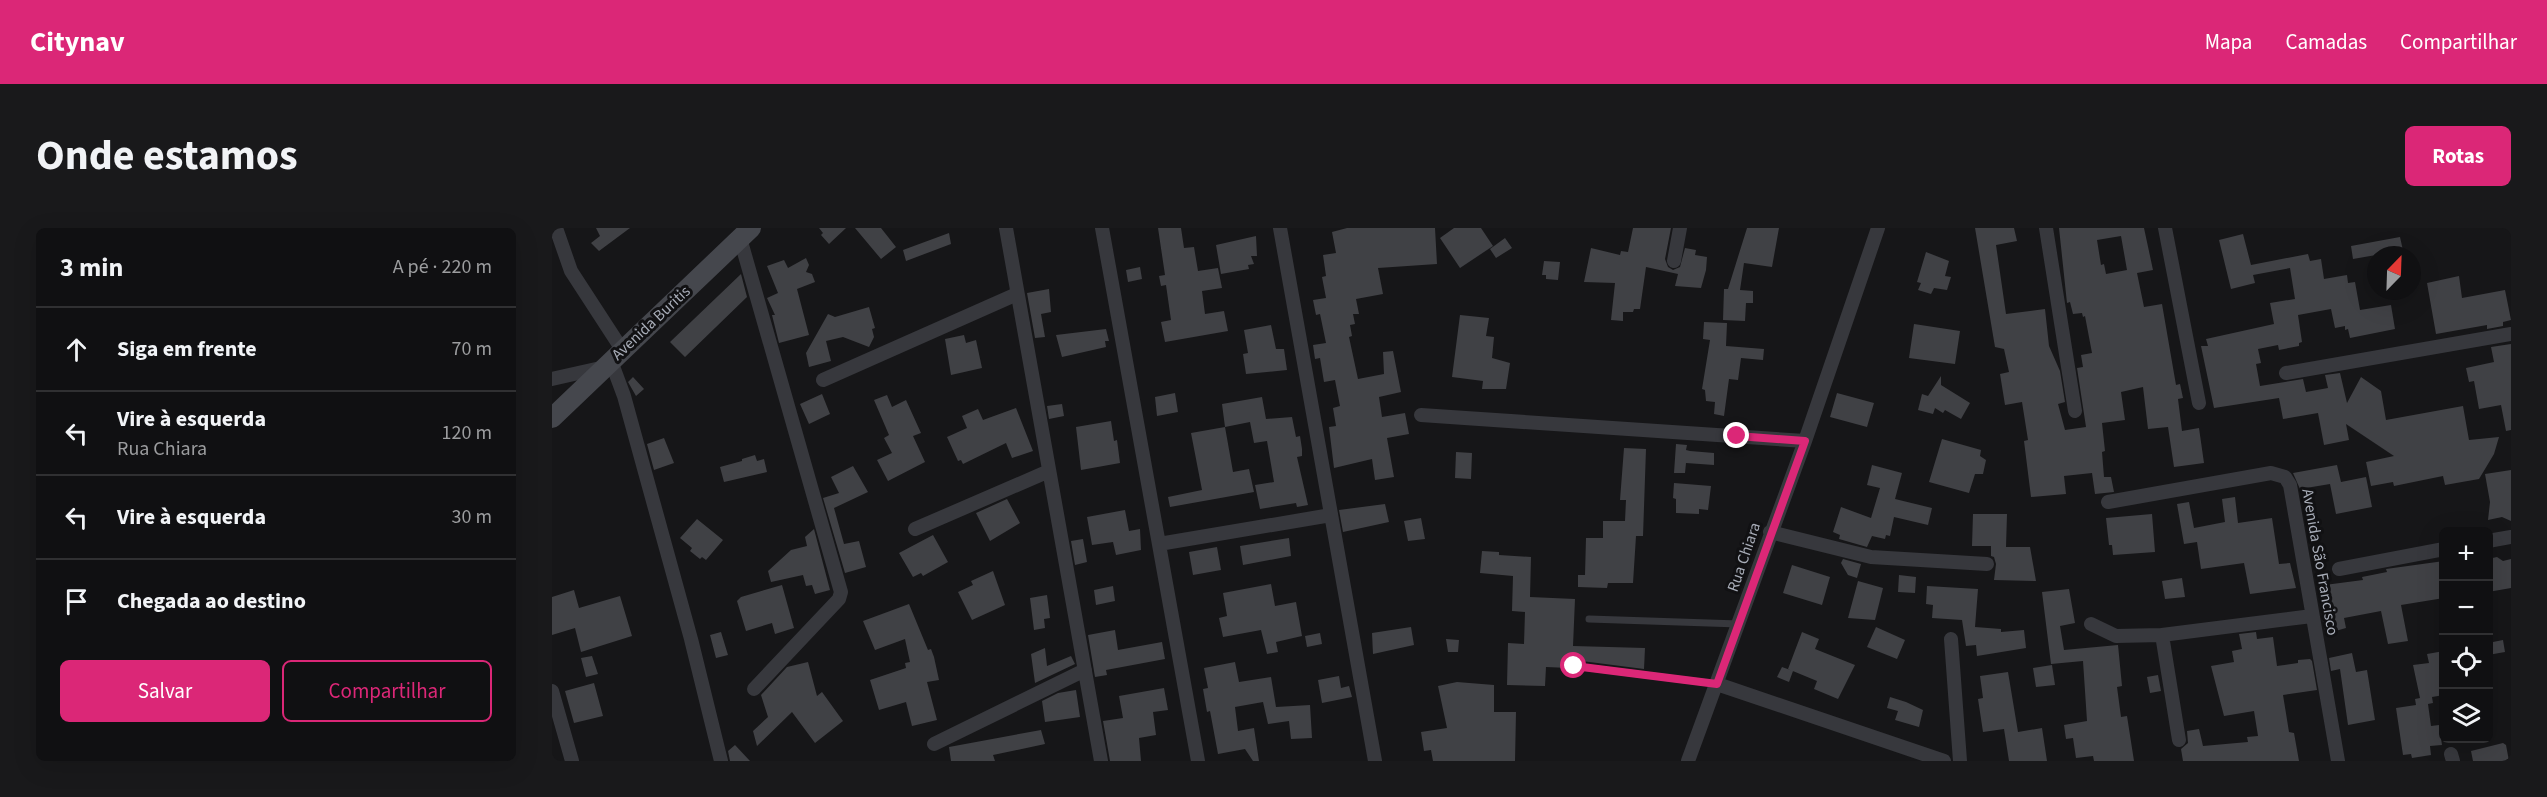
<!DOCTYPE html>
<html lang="pt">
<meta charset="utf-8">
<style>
body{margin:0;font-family:"Source Sans 3",sans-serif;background:#19191b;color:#f1f3f6}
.controls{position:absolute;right:18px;bottom:18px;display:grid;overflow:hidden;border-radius:9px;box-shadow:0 6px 24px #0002}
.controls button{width:54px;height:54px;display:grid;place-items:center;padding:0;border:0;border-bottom:2px solid #303032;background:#101012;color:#f1f3f6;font:30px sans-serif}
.compass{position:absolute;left:1815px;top:18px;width:54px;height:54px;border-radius:50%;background:#101012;box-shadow:0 6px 24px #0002;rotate:23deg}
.stop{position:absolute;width:18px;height:18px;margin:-14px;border:4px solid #db2777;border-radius:50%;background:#fff}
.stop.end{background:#db2777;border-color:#fff;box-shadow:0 2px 6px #0008}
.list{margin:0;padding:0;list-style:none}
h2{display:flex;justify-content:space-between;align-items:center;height:78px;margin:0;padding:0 24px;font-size:26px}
h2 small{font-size:20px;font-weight:400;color:#9c9d9f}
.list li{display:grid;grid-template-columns:39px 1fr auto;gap:18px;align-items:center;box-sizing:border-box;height:84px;padding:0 24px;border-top:2px solid #303032}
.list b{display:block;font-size:22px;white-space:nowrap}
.list p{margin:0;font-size:20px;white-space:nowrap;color:#9c9d9f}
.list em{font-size:20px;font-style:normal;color:#9c9d9f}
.actions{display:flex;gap:12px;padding:18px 24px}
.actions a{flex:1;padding:14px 0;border:2px solid #db2777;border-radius:9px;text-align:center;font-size:21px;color:#db2777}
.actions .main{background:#db2777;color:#fff}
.icon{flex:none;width:33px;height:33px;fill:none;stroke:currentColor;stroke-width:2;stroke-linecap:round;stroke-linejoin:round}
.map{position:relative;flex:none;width:1959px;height:533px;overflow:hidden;border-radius:9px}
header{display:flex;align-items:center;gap:36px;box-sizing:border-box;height:84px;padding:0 30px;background:#db2777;color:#fff}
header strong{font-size:28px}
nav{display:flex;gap:33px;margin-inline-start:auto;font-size:21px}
.intro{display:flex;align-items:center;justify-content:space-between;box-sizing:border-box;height:144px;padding:0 36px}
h1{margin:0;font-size:42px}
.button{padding:15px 27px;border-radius:9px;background:#db2777;color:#fff;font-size:21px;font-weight:700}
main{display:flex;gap:36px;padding:0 36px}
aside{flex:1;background:#101012;border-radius:9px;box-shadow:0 6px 24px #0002}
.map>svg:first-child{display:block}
</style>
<header>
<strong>Citynav</strong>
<nav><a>Mapa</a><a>Camadas</a><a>Compartilhar</a></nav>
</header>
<div class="intro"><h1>Onde estamos</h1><a class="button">Rotas</a></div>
<main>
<aside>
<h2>3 min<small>A pé · 220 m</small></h2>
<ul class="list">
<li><svg class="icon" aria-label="ahead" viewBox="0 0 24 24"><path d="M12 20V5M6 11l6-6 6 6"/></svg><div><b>Siga em frente</b></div><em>70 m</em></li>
<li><svg class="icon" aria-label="left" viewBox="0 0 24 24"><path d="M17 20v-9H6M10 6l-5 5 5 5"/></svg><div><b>Vire à esquerda</b><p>Rua Chiara</p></div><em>120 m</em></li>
<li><svg class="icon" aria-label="left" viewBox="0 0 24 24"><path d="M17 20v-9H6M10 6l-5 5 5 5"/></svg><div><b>Vire à esquerda</b></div><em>30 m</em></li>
<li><svg class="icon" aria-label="arrive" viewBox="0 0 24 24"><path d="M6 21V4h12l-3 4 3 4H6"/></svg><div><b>Chegada ao destino</b></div></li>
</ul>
<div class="actions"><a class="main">Salvar</a><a>Compartilhar</a></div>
</aside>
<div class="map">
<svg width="1959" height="533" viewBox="0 0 1959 533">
<rect width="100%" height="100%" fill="#161618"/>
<!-- building -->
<path fill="#404145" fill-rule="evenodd" d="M44,0H78L47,23L39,15L48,8Z
M267,0H294L277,16L269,7L271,5Z
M303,0H329L344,19L329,31Z
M606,0H629L632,20L642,19L646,43L666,40L670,60L650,63L653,86L672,83L676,103L613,114L609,94L619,92L614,57L609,58L607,48L613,47Z
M795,0H883L885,36L826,40L831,66L804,71L807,86H801L803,96L798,97L800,108L797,109L806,151L832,146L831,124L841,123L849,164L827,169L830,189L853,185L857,206L835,210L842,249L823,252L820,231L782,240L777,199L784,198L781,180L788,178L783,152L772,154L768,130L763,131L761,117L774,115L768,86L764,87L761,72L774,70L770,49L774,48L771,27L784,25L780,4Z
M902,0H929L941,18L908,40L888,10Z
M1081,0H1119L1113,31L1116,39L1121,42L1128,39L1133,20L1144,22L1143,27L1155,29L1154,42L1149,60L1123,58L1126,46L1094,39L1088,81H1082L1081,84H1071V93L1059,92L1063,55L1032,54L1039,20L1068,27L1069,23L1076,24Z
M1195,0H1227L1220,39L1192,35L1188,62L1201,63V75H1194L1193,93L1171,92L1172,61H1176Z
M1423,0H1462L1465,13L1444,17L1454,86L1493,81L1497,118L1508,143L1513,174L1506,176L1513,202L1534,199L1525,140L1531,139L1529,127L1540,125L1533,88L1531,89L1530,85L1521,86L1518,74L1515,75L1507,0H1592L1601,42L1585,45L1592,79L1610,76L1624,157L1628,156L1631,170L1626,171L1630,203L1647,200L1652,235L1622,239L1616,199L1596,201L1591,159L1569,164L1573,192L1550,195L1553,223L1550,224L1552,249H1559L1562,264L1543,266L1540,245L1512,248L1514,266L1479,269L1472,213L1476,212L1470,174L1453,177L1448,146L1457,144L1452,121L1443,119ZM1569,8L1575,42L1554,46L1552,36L1549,37L1545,12Z
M397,5L399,16L354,33L351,22Z
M1691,6L1699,37L1756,26L1758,33L1769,31L1772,51L1795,47L1796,55L1803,54L1808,82L1839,77L1843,101L1798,110L1796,101L1793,102V98L1783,100L1779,81L1746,87L1750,114L1747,115V118L1727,122L1726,117L1706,121L1709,135L1704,136L1708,158L1751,151L1754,164L1776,160L1773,147L1788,145L1795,175L1809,149L1829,163L1834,192L1911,178L1917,212L1947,209L1942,226L1927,251L1893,257L1891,248L1842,258L1841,254L1819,258L1814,234L1842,228L1794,196L1797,212L1772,217L1766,185L1731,191L1727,170L1662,180L1649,118H1656L1654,111L1722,96L1718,75L1743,71L1738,40L1701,47L1703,55L1679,61L1667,12Z
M704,8L705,28H699L702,36L696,37L697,41L669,46L664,17Z
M1848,9L1852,27H1824L1801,31L1799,18Z
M953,10L960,20L944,30L938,21Z
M1374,24L1397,33L1393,48L1399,49L1395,62L1382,60L1379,66L1366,62L1369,55L1365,54Z
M254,30L257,37L254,44L260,46L263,54L245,61L257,107L227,115L220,87H223L215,70L226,65L215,38L232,32L236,40Z
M992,33L1008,34L1006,52L994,51V47H990Z
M588,39L590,51L576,54L574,42Z
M189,46L195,69L133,129L118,114Z
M1907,48L1910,70L1953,62L1959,92L1951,94V98L1935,101V97L1884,106L1875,55Z
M497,61L499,84L489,86L493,109L483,110L475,65Z
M317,79L323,100L320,101L322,109L317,119L291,109L274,113L279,133L257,139L254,125L276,86L283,89Z
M908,87L937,90L934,108L942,109L940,130L958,135L954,161H930L931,153L900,149Z
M1152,94L1175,95L1174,118L1212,121L1211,132L1189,130L1186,152L1177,151L1172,188L1162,186L1163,174L1154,173L1153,162L1150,161L1158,112L1151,111Z
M1362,96L1408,103L1403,136L1357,130Z
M719,97L724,121H732L735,142L694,146L691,126L696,125L692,102Z
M554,101L557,113H553L554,119L510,129L504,107Z
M412,107L414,115L424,112L430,140L399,147L393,111Z
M1959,116V202L1954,203L1949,177L1927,181L1922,153L1917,154L1914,140L1942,134L1939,119Z
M1389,148V157L1418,175L1409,191L1393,182L1391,185L1383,180L1381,186L1366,182L1370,166L1376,168Z
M81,149L92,161L84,168L76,154Z
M623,165L626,184L605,188L603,169Z
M1285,165L1322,175L1315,199L1278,189Z
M270,166L278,186L257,196L248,176Z
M335,167L340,179L354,172L369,205L361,208L373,234L336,253L325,232L340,225L332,210L337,207L322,172Z
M710,169L714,191L740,189L744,209L748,208L750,221V228L745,229L756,277L745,279L744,275L708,281L703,257L722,254L715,213L702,215L698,194L673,199L670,176Z
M510,176L512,188L497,191L495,178Z
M464,180L481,223L460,230L454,215L411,236L409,232L406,233L395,209L415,200L410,188L426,181L431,192Z
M559,193L562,213L565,212L568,235L529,242L524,199Z
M673,199L681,244L697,241L702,264L618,279L616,269L650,262L639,205Z
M112,210L122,235L102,242L95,216Z
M1390,211L1429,222L1428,228L1434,232L1431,246H1423L1417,265L1377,254Z
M1124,216L1135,217L1134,222L1138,223L1162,225V237L1134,235L1133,245H1122Z
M1072,220L1094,221L1091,308H1084L1081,355H1056L1055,360L1026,359V347H1033L1034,310H1051V293H1073L1074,272H1068Z
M904,224L920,225L919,251L903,250Z
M203,227L205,233L212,231L215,244L172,254L168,239L190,233V231Z
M1320,237L1350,245L1343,271L1380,280L1376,297L1342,289L1338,308L1334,307L1333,311L1320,308L1315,319L1287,311L1288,307L1281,304L1289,279L1319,290L1328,260L1315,257Z
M1785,237L1789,254L1814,249L1820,279L1784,286L1778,256L1748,261L1741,245Z
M301,238L316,264L282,280L292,316L307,313L314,339L293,345L271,270L287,265L279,249Z
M1959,242V293L1950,289L1936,292L1938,274L1933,246Z
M1122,255L1159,258L1156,282L1147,281V286L1124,285V271L1121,270Z
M1683,269L1686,295L1720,290L1727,336L1738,335L1744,360L1698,366L1692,335L1649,341L1645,314L1632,316L1625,276L1637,274L1642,300L1673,294L1670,271Z
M455,271L468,295L438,313L424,285Z
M833,276L837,294L791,304L787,282Z
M573,282L577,303L588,301L589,322L564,327L561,314L540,317L535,289Z
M1421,286H1455L1454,319H1478L1484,353L1442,352L1444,336L1442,329L1439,328V318H1420Z
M1600,286L1603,324L1561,327L1560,317H1557L1554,290Z
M869,290L873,311L856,313L852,293Z
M145,291L171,312L154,332L150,329L148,331L138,323L140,320L128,310Z
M262,301L278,362L263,366L260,357L254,358L251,347L219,354L216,343L239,322L255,318L253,309Z
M381,307L396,334L371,348L369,345L361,349L347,325Z
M737,310L739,328L691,337L688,318Z
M531,311L535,334L523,337L519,313Z
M665,319L669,342L641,347L637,324Z
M930,323L947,324V327L979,329L978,369L1023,371L1021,418L1093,420L1092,441L1022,432L1017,435V440L994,439L993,458L955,457L956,415L972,416L973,384L960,383L961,348L928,345Z
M1945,329L1951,333L1959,331V360L1936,364V331Z
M1291,331L1309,336L1305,350L1296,347L1289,335Z
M1892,333V370L1849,377L1856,413L1836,416L1829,383L1792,390L1794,400L1773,406L1765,358L1811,352L1810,349L1835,344L1834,341Z
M1240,337L1278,349L1270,377L1231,365Z
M441,343L453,377L420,392L406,364L421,357L419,353Z
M1347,347L1364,349L1363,365L1346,364Z
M1630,350L1633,369L1613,371L1610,353Z
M1306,353L1331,360L1323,392L1296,390Z
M719,356L723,378L744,374L750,408L724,414L726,424L715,426L709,402L671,409L667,390L675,388L671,365Z
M230,357L242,400L223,406L220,395L194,403L185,373L189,369Z
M561,358L563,373L544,377L542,362Z
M1375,358L1426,361L1423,399L1449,401V404L1472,402L1474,420L1425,428L1424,417L1414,418L1410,392L1380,390L1381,377L1374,376Z
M1517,361L1523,395L1508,398L1512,422L1566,417L1570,458L1565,459L1569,489L1575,488L1582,533H1542L1541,528L1524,530L1521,510L1514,511L1512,497L1535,493L1531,433L1499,436L1490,364Z
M22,362L27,380L68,368L80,408L29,424L23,400L0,407V369Z
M495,367L498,390L492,391L493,400L482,402L478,370Z
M357,376L376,422L379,421L382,429L387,452L375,454L385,492L360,498L354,474L327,482L318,452L354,440L353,435L358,434L353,411L323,422L311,393Z
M859,399L862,417L821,426L820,405Z
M1324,399L1353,412L1345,431L1315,419Z
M563,402L566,422L610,414L613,431L554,442L555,447L543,449L536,407Z
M169,404L176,427L164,430L158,407Z
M1250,404L1267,411L1263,421L1303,437L1286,471L1262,461L1265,453L1236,441Z
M1704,404L1705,411L1721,409L1725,438L1746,435V432L1758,431L1760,433L1765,462L1731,467L1737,504L1742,505L1747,533H1631L1629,521L1636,515L1635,503L1647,501L1651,518L1696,514L1695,509L1706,508L1702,483L1672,488L1659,438L1682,434L1680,423L1690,421L1687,406Z
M768,405L770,416L755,419L753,408Z
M894,411L907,412L906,424H896Z
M1951,412L1953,424L1936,427V415Z
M493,420L495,438L519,428L523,436L483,455L479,426Z
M1892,423V467L1880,469L1881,475L1876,476L1879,498L1887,497L1890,517L1878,518L1879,527L1860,530L1859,526L1851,527L1844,480L1864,477L1863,471L1868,470L1861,437L1877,435L1875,426Z
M1800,425L1804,444L1815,442L1823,492L1796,497L1788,441L1779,443L1777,430Z
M40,428L46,446L34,449L29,430Z
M256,434L265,468L270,464L291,493L263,515L240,484L205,518L201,503L216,489L209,467L235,439Z
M683,434L687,454L719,449L724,479L758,477L760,510L739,511L737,493L716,496L711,474L683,479L686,503L702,500L707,533H701L693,521L666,526L658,483L655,484L651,461L656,460L652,440Z
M1500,437L1503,457L1484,459L1481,440Z
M1230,439L1241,443L1237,454L1225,449Z
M1456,444L1466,504L1490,500L1495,533H1457L1452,501L1431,504L1426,471L1431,470L1428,448Z
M1606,447L1609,463L1598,465L1595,449Z
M787,448L789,460L797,458L800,469L770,475L766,452Z
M905,454L942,457V484H964L963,533H881L879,522L872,523L869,504L895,500L886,458Z
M42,455L51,488L22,495L13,463Z
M612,460L616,482L601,484L604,507L587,510L589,533H558L551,493L571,490L567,468Z
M524,462L528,489L493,494L490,473L506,465Z
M1338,469L1354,474L1371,482L1367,499L1343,492L1346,483L1335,480Z
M489,502L493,516L441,527L443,533H399L397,519Z
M1951,515L1954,517L1957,533H1921L1919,523Z
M183,517L198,533H178L176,523Z"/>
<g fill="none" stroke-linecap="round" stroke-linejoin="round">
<!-- lane -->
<path stroke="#37383d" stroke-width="7" d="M1037,391L1187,396
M1022,438L1165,456"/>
<!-- street -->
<path stroke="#37383d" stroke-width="14" d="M4,0L19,43L71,123
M454,0L549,533
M550,0L646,533
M728,0L823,533
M1494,0L1523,183
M1613,0L1647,175
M188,10L289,364L287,371L202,461
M1122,33L1128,0
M59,133L72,168L139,411L169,533
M1734,145L1959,106
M0,151L53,139
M271,152L465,66
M869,187L1253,213
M1556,274L1719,245L1733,249L1738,257L1786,533
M363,301L497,243
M1218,304L1319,329L1435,336
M1936,313L1959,309
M607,316L779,287
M1787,341L1892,321
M1539,396L1564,408L1610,407
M1399,411L1408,533
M1165,456L1392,533
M0,463L20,533
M1627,512L1610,407L1760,388
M382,516L533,442
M1899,526L1901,533
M1136,533L1253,213L1326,0"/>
<!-- secondary -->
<path stroke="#45474d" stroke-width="20" d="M0,190L199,0"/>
</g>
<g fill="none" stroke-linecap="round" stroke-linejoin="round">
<!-- route -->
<path stroke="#db2777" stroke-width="8" d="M1022,438L1165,456L1253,213L1185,208"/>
</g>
<g text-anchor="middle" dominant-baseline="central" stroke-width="6" stroke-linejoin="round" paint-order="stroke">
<!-- street labels -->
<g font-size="16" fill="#a8adb8" stroke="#111113">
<text transform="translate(99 95) rotate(-43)">Avenida Buritis</text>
<text transform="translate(1192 329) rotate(-71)">Rua Chiara</text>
<text transform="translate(1768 334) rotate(80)">Avenida São Francisco</text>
</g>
</g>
</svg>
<div class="controls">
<button>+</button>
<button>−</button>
<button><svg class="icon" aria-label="locate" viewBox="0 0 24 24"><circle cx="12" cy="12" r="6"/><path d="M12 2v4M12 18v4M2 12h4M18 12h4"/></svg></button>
<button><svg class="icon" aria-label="layers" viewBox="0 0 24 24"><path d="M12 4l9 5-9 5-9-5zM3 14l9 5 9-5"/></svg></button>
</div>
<svg class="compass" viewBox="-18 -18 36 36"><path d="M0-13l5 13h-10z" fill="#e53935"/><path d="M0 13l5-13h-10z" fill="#9c9d9f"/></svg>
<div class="stop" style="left:1022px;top:438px"></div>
<div class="stop end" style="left:1185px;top:208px"></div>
</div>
</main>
